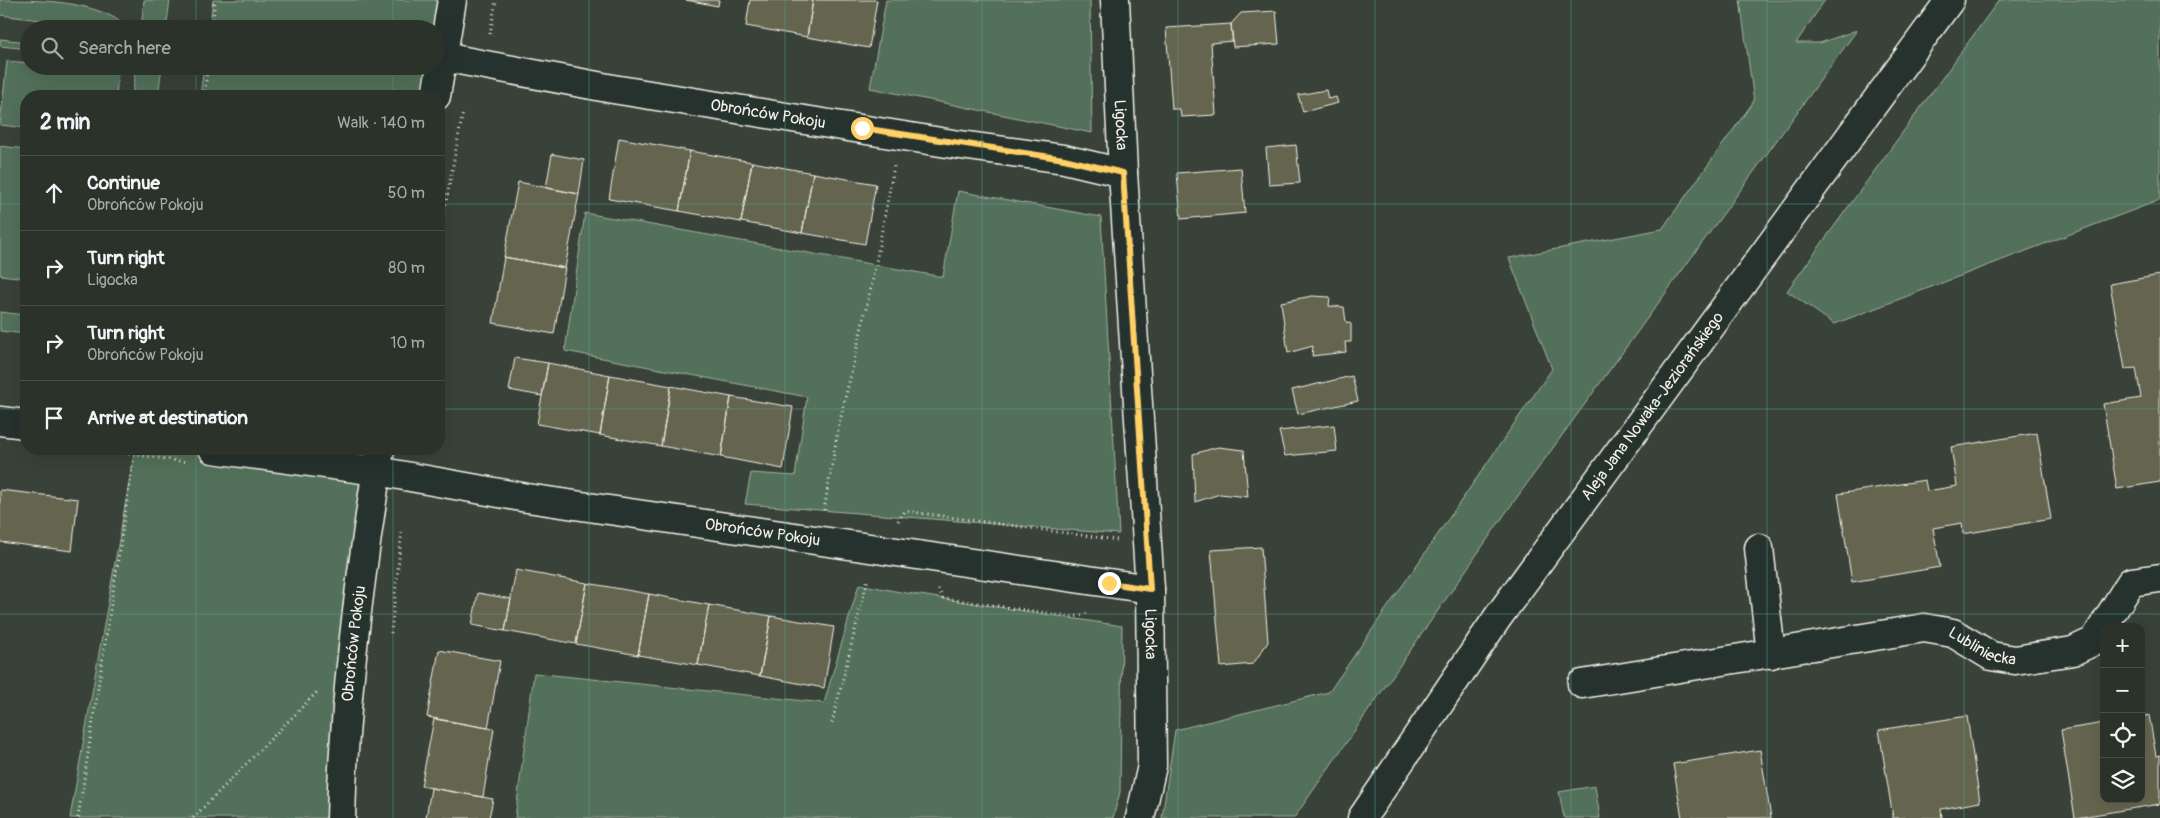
<!DOCTYPE html>
<meta charset="utf-8">
<style>
body{margin:0;font-family:Pangolin,sans-serif;background:#373e36;color:#f1f3f6}
.controls{position:absolute;right:15px;bottom:15px;display:grid;overflow:hidden;border-radius:10px;box-shadow:0 5px 20px #0002}
.controls button{width:45px;height:45px;display:grid;place-items:center;padding:0;border:0;border-bottom:1px solid #474d47;background:#2b322a;color:#f1f3f6;font:25px sans-serif}
.stop{position:absolute;width:15px;height:15px;margin:-11px;border:4px solid #ffd166;border-radius:50%;background:#fff}
.stop.end{background:#ffd166;border-color:#fff;box-shadow:0 1px 5px #0008}
.list{margin:0;padding:0;list-style:none}
h2{display:flex;justify-content:space-between;align-items:center;height:65px;margin:0;padding:0 20px;font-size:21px}
h2 small{font-size:16px;font-weight:400;color:#a6aaa8}
.list li{display:grid;grid-template-columns:32px 1fr auto;gap:15px;align-items:center;box-sizing:border-box;height:75px;padding:0 20px;border-top:1px solid #474d47}
.list b{display:block;font-size:19px;white-space:nowrap}
.list p{margin:0;font-size:16px;white-space:nowrap;color:#a6aaa8}
.list em{font-size:16px;font-style:normal;color:#a6aaa8}
.icon{flex:none;width:28px;height:28px;fill:none;stroke:currentColor;stroke-width:2;stroke-linecap:round;stroke-linejoin:round}
.map{position:relative;flex:none;width:2160px;height:818px;overflow:hidden}
.search{position:absolute;background:#2b322a;box-shadow:0 5px 20px #0002;left:20px;top:20px;width:425px;height:55px;display:flex;align-items:center;gap:12px;box-sizing:border-box;padding:0 18px;border-radius:28px;color:#a6aaa8;font-size:19px}
.panel{position:absolute;background:#2b322a;box-shadow:0 5px 20px #0002;left:20px;top:90px;width:425px;height:365px;border-radius:20px}
.map>svg:first-child{display:block}
</style>
<div class="map">
<svg width="2160" height="818" viewBox="0 0 2160 818">
<rect width="100%" height="100%" fill="#394238"/>
<filter id="ink" filterUnits="userSpaceOnUse"><feTurbulence type="fractalNoise" baseFrequency=".02" numOctaves="2"/><feDisplacementMap in="SourceGraphic" scale="10" xChannelSelector="R" yChannelSelector="G"/><feConvolveMatrix kernelMatrix="1 2 1 2 8 2 1 2 1" color-interpolation-filters="sRGB"/></filter>
<g filter="url(#ink)">
<!-- green -->
<path fill="#52715a" stroke="#a3b1a1" d="M0,0C43,0 97,0 131,29H99L89,26L0,15Z
M144,0H170L166,29H141Z
M213,0H452L436,96H200L204,66H436V29H209Z
M886,0H1090L1092,133L870,88Z
M1740,0H1825L1796,43H1820L1857,30L1507,511L1294,818H1162L1175,730L1329,692L1552,369L1509,258L1662,229L1754,101Z
M1999,0H2160V200L1834,324L1787,291Z
M0,39L29,42V49L0,46Z
M7,61L29,63V66H58L118,73L116,96H26V128L0,125Z
M133,66H162L158,96H132L135,77Z
M0,146L26,149V278L0,275Z
M958,191L1101,217L1119,534L745,504L751,473L795,476L807,397L565,351L585,213L943,277Z
M0,312L26,315V334L0,331Z
M135,449H380L342,818H70Z
M859,584L900,592L1122,626L1120,792L1113,818H515L534,673L824,703Z
M1595,786L1600,818H1564L1559,792Z"/>
<!-- building -->
<path fill="#656550" stroke="#f4f1e8" d="M686,0H719L718,6Z
M750,0H813L807,37L746,26Z
M813,0H877L869,48L807,37Z
M1276,11L1279,44L1233,47L1231,24L1241,13Z
M1231,24L1233,41L1211,43L1216,115L1181,117L1180,109H1172L1166,28Z
M1326,90L1328,99L1336,97L1338,103L1303,112L1298,95Z
M619,138L690,151L679,211L609,199Z
M1296,145L1300,183L1269,185L1266,148Z
M690,151L752,162L741,222L679,211Z
M552,154L584,160L579,194L546,188Z
M752,162L813,173L802,233L741,222Z
M1241,168L1245,213L1181,219L1177,173Z
M813,173L876,184L865,244L802,233Z
M518,182L579,194L565,268L504,257Z
M504,257L565,268L554,334L493,323Z
M2160,275V482L2117,489L2103,404L2141,398L2136,368L2125,369L2110,284Z
M1312,296L1330,297L1329,306L1344,307L1346,322L1351,324V342H1345L1346,352L1312,356L1313,346L1288,353L1281,302Z
M515,358L548,363L542,396L509,390Z
M548,363L610,375L600,435L537,424Z
M610,375L671,386L661,446L600,435Z
M1352,376L1358,401L1298,414L1292,390Z
M671,386L731,397L721,457L661,446Z
M731,397L793,407L783,469L721,457Z
M1334,425L1337,451L1285,456L1279,431Z
M2037,433L2051,519L1963,534L1962,523L1933,528L1940,567L1852,582L1838,494L1925,480L1927,491L1957,486L1951,447Z
M1218,447L1244,450L1248,497L1220,494L1195,502L1193,454Z
M0,490L78,499L72,551L0,542Z
M1261,547L1268,642L1253,664L1221,667L1211,550Z
M516,570L587,583L576,644L505,631Z
M587,583L649,594L638,655L576,644Z
M478,593L511,599L505,631L472,625Z
M649,594L709,605L698,665L638,655Z
M709,605L771,616L760,676L698,665Z
M771,616L834,627L824,688L760,676Z
M439,650L500,661L488,728L427,717Z
M2149,715L2156,756L2160,755V804L2075,818L2061,730L2104,723V799H2141V717Z
M1967,716L1980,802L1941,809L1942,818H1893L1879,730Z
M434,719L494,729L483,797L421,786Z
M1760,750L1771,818H1682L1673,764Z
M431,788L493,799L489,818H426Z"/>
<g fill="none" stroke-linecap="round" stroke-linejoin="round">
<defs>
<g id="street">
<path id="s1" d="M1115,0L1123,173L1150,589L1152,766L1140,818"/>
<path id="s2" d="M443,57L613,89L953,144L1064,159L1123,173"/>
<path d="M436,96L452,0"/>
<path d="M0,421L26,424"/>
<path id="s3" d="M213,449L377,471L527,498L1150,589"/>
<path d="M1759,548L1771,654"/>
<path id="s4" d="M1582,684L1924,628L1953,633L1991,656L2015,660L2073,651L2094,641L2131,582L2160,578"/>
<path id="s5" d="M341,818C344,694 361,571 380,449"/>
</g>
<g id="primary">
<path id="s6" d="M1362,818L1498,617L1950,0"/>
</g>
</defs>
<!-- street casing -->
<use href="#street" stroke="#f4f1e8" stroke-width="31"/>
<!-- primary casing -->
<use href="#primary" stroke="#f4f1e8" stroke-width="31"/>
<!-- path -->
<path stroke="#f4f1e8" stroke-width="3" stroke-dasharray="1 4" stroke-linecap="butt" d="M212,29L215,0
M490,34L496,0
M204,96L208,66
M439,239L463,112
M94,449L187,462
M824,510L839,425L872,283L894,166
M898,521L905,511L1117,540
M938,589L943,598L1074,617L1087,613
M391,633L402,530
M832,723L868,578
M78,818L135,449
M193,818L317,692"/>
<!-- street -->
<use href="#street" stroke="#26332d" stroke-width="28"/>
<!-- primary -->
<use href="#primary" stroke="#26332d" stroke-width="28"/>
</g>
</g>
<g fill="none" stroke-linecap="round" stroke-linejoin="round" filter="url(#ink)">
<!-- route -->
<path stroke="#ffd166" stroke-width="6" d="M862,128L1064,159L1123,173L1150,589L1109,583"/>
</g>
<!-- grid -->
<path fill="none" stroke="#549b93" stroke-width="1" stroke-opacity="0.55" d="M196,0V29M393,0V29M589,0V818M785,0V818M982,0V818M1178,0V818M1375,0V818M1571,0V818M1767,0V818M1964,0V818M196,66V96M393,66V96M0,204H26M439,204H2160M0,409H26M439,409H2160M196,449V818M393,449V818M0,614H2160"/>
<g text-anchor="middle" dominant-baseline="central" stroke-width="4.5" stroke-linejoin="round" paint-order="stroke">
<!-- street labels -->
<g font-size="16" fill="#f4f1e8" stroke="#26332d">
<text stroke="none"><textPath href="#s2" startOffset="330">Obrońców Pokoju</textPath></text>
<text stroke="none"><textPath href="#s1" startOffset="125">Ligocka</textPath></text>
<text stroke="none"><textPath href="#s6" startOffset="504">Aleja Jana Nowaka-Jeziorańskiego</textPath></text>
<text stroke="none"><textPath href="#s3" startOffset="556">Obrońców Pokoju</textPath></text>
<text stroke="none"><textPath href="#s1" startOffset="635">Ligocka</textPath></text>
<text stroke="none"><textPath href="#s5" startOffset="175">Obrońców Pokoju</textPath></text>
<text stroke="none"><textPath href="#s4" startOffset="409">Lubliniecka</textPath></text>
</g>
</g>
</svg>
<div class="controls">
<button>+</button>
<button>−</button>
<button><svg class="icon" aria-label="locate" viewBox="0 0 24 24"><circle cx="12" cy="12" r="6"/><path d="M12 2v4M12 18v4M2 12h4M18 12h4"/></svg></button>
<button><svg class="icon" aria-label="layers" viewBox="0 0 24 24"><path d="M12 4l9 5-9 5-9-5zM3 14l9 5 9-5"/></svg></button>
</div>
<div class="stop" style="left:862px;top:128px"></div>
<div class="stop end" style="left:1109px;top:583px"></div>
<div class="search"><svg class="icon" aria-label="search" viewBox="0 0 24 24"><circle cx="10" cy="10" r="6"/><path d="M15 15l6 6"/></svg>Search here</div>
<section class="panel">
<h2>2 min<small>Walk · 140 m</small></h2>
<ul class="list">
<li><svg class="icon" aria-label="ahead" viewBox="0 0 24 24"><path d="M12 20V5M6 11l6-6 6 6"/></svg><div><b>Continue</b><p>Obrońców Pokoju</p></div><em>50 m</em></li>
<li><svg class="icon" aria-label="right" viewBox="0 0 24 24"><path d="M7 20v-9h11M14 6l5 5-5 5"/></svg><div><b>Turn right</b><p>Ligocka</p></div><em>80 m</em></li>
<li><svg class="icon" aria-label="right" viewBox="0 0 24 24"><path d="M7 20v-9h11M14 6l5 5-5 5"/></svg><div><b>Turn right</b><p>Obrońców Pokoju</p></div><em>10 m</em></li>
<li><svg class="icon" aria-label="arrive" viewBox="0 0 24 24"><path d="M6 21V4h12l-3 4 3 4H6"/></svg><div><b>Arrive at destination</b></div></li>
</ul>
</section>
</div>
